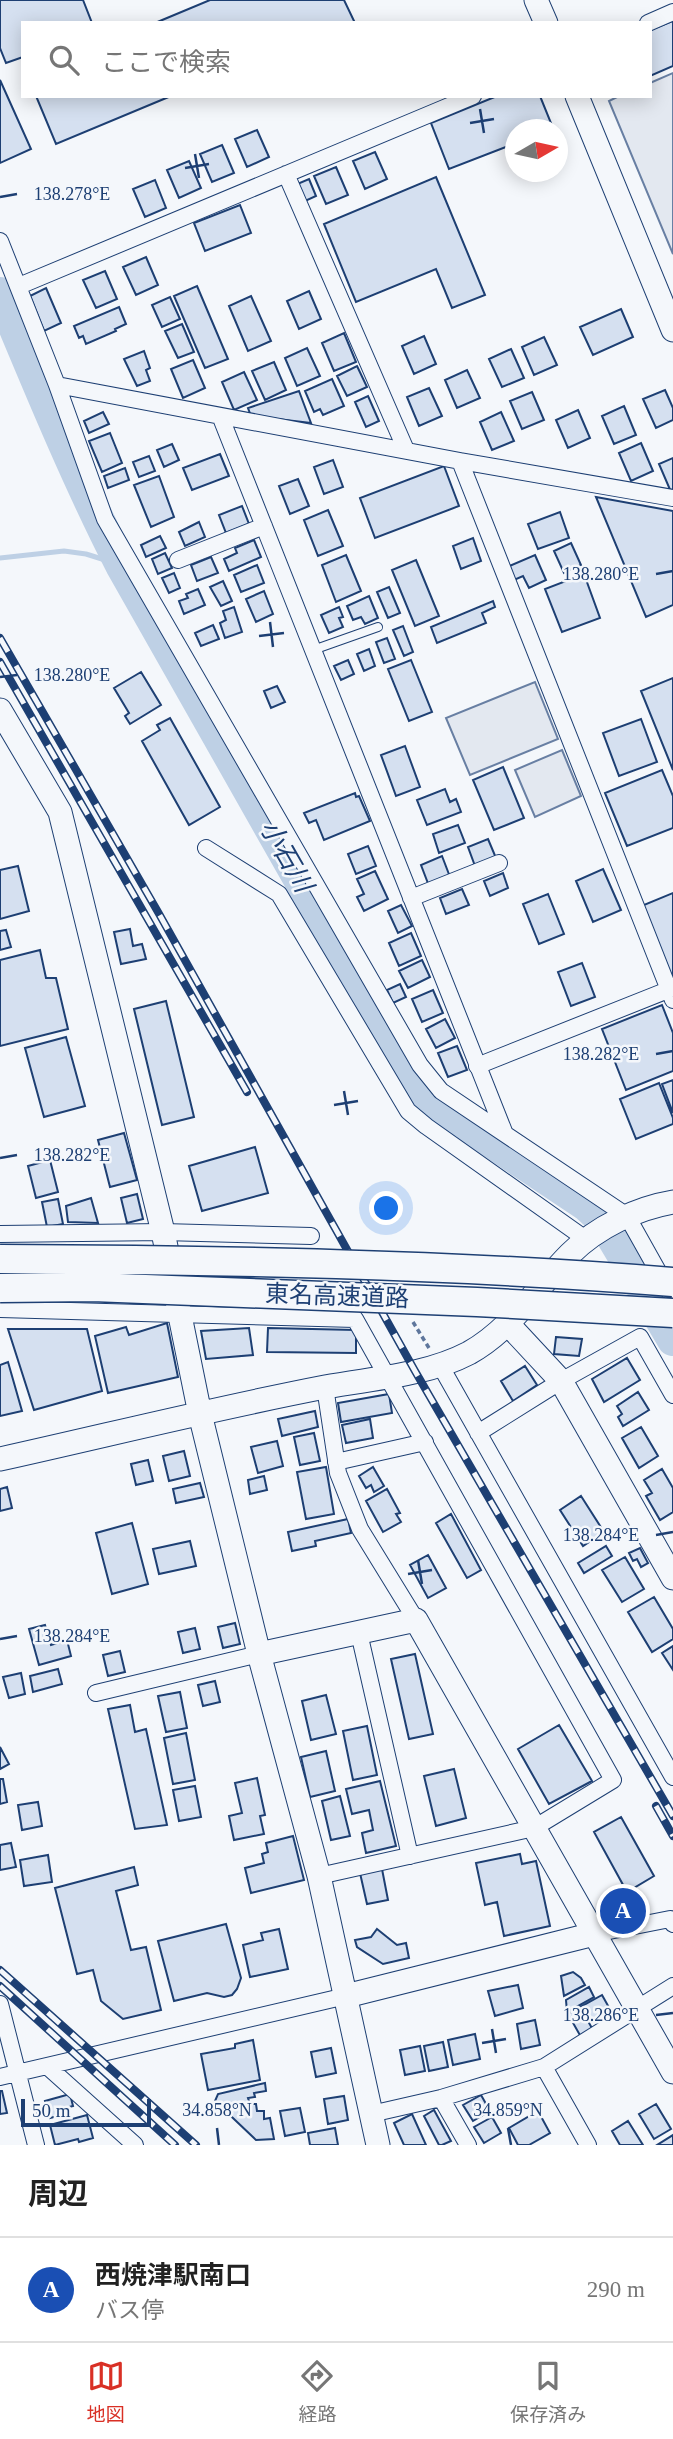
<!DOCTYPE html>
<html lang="ja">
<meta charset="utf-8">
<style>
body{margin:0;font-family:"Times New Roman","Noto Sans JP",serif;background:#f6f6f6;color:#222}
.compass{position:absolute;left:505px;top:119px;width:63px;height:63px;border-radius:50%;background:#fff;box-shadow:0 4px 18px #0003;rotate:81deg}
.scale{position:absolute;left:21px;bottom:18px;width:130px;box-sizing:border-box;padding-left:7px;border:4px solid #1d3f73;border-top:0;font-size:19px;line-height:24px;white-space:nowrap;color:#1d3f73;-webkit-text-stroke:5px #f4f7fb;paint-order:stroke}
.you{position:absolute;left:387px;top:1209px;width:24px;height:24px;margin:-18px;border:5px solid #fff;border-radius:50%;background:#1a73e8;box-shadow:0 0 0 10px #1a73e833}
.badge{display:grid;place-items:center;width:46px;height:46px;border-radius:50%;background:#d93025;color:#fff;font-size:23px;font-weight:700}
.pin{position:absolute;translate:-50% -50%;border:4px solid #fff;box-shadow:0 2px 7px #0006}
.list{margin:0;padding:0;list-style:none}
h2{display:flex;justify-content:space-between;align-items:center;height:91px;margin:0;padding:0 28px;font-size:30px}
h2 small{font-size:23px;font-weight:400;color:#767676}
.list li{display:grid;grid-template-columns:46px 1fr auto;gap:21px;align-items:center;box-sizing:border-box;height:105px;padding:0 28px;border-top:2px solid #e0e0e0}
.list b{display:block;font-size:26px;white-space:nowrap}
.list p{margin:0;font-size:23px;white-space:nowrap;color:#767676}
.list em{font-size:23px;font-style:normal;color:#767676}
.icon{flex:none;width:38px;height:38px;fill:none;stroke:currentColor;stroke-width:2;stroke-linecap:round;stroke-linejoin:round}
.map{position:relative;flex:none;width:673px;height:2145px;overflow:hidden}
.search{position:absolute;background:#fff;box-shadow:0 4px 18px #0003;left:21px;right:21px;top:21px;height:77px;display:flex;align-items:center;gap:18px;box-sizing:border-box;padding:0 24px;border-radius:0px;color:#767676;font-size:26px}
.sheet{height:196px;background:#fff}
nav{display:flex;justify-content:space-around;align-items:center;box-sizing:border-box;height:98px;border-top:2px solid #e0e0e0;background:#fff;font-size:19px;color:#767676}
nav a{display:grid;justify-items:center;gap:4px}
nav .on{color:#d93025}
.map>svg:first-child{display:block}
</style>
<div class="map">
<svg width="673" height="2145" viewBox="0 0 673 2145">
<rect width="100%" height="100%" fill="#f4f7fb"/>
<!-- parking -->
<path fill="#e3e8f0" stroke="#687fa3" stroke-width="2" d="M673,73V254L609,101L619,96H650V83Z
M535,682L558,739L470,775L446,718Z
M562,750L581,796L535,817L515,770Z"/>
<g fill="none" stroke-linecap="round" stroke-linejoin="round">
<!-- stream -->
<path stroke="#bed0e5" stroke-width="5" d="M0,558L64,551L86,554L121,565"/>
<!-- river -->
<path stroke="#bed0e5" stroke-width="32" d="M0,293C38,384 76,477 121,565L414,1082L436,1105L587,1206L602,1220L673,1340"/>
</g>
<!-- building -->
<path fill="#d5e0f0" stroke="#1d3f73" stroke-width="2" d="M0,0H83L92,23H23V57L6,63L0,48Z
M210,0H344L355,23H155Z
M673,21V66L650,76V30Z
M0,80L31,149L0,163Z
M36,96H171L56,144Z
M497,96H540L553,128L516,130V143L449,169L431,123Z
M257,130L269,157L247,167L235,139Z
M222,145L234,173L212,182L200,154Z
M375,152L387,179L365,189L353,161Z
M189,161L201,188L179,198L167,170Z
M336,167L348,195L326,204L314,176Z
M436,177L485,295L452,308L436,269L356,302L324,224Z
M309,179L316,196L303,202L295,185Z
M155,180L166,208L145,217L133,189Z
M240,205L251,233L205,251L194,223Z
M146,257L158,285L136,295L123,267Z
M105,271L117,299L96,308L83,280Z
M197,286L228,359L205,368L174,296Z
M46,288L61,323L44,331L30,296Z
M309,291L321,319L299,329L287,301Z
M251,296L271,341L248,351L229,306Z
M170,297L180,319L162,327L152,305Z
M119,307L126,324L115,329L116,331L86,344L83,336L79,338L74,326Z
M621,309L633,337L593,355L580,327Z
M182,324L194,352L178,358L165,331Z
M344,333L356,362L334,371L322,343Z
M424,336L436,364L414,374L402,346Z
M544,337L557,365L534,375L522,347Z
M307,348L320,376L297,386L285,358Z
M511,349L524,378L502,387L489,359Z
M144,351L150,368L146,370L150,381L137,386L124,359Z
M193,360L205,388L183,398L171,369Z
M274,362L286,390L265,400L252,371Z
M357,366L367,387L347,396L337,376Z
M467,370L480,398L457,408L445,380Z
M244,372L257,400L234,410L222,382Z
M332,379L344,406L323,415L320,409L314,412L305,391Z
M429,388L442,416L419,426L407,397Z
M665,390L673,408V420L656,428L643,399Z
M299,391L311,423L251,416L248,408Z
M532,392L544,420L522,429L510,401Z
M368,396L379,421L366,427L355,402Z
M624,406L636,435L614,444L602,416Z
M578,410L590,438L568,448L556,420Z
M103,412L109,424L89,433L84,421Z
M501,412L514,441L492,450L480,422Z
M110,433L122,463L102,472L89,441Z
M641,443L653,471L631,481L619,453Z
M172,444L179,460L164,467L157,450Z
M220,454L229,476L192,490L183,468Z
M149,456L155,471L139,477L133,462Z
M673,458V492H671L659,464Z
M333,460L343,487L324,494L314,467Z
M444,466L459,506L375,538L360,498Z
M125,468L129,480L108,488L104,476Z
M159,476L174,517L151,527L134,485Z
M298,479L309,506L290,514L279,486Z
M596,497L673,511V605L646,617Z
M242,506L249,524L226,533L219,515Z
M328,510L343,546L318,556L304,520Z
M560,512L569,538L538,549L528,524Z
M199,522L205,537L185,546L179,532Z
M160,536L166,548L146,557L141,545Z
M473,538L481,561L461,569L453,546Z
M254,540L261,557L229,571L224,559L237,553L235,548Z
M571,543L581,565L564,573L554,551Z
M165,553L172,568L158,574L152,559Z
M346,555L361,591L336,602L322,565Z
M535,555L546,580L529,588L523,576L514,580L507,567Z
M211,557L218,573L197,581L191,565Z
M416,560L439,616L415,626L392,570Z
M257,565L264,583L241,592L234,575Z
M174,573L180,588L169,593L162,578Z
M584,574L600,618L562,632L545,589Z
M223,581L232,601L221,606L210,587Z
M389,587L400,613L388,618L377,592Z
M198,589L205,605L184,614L179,601L188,598L186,594Z
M264,591L273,614L256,622L246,599Z
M369,596L378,618L365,624L361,617L353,620L347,606Z
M493,601L495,607L482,613L486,623L437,643L431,627Z
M234,607L242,632L225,638L220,623L226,620L223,611Z
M339,607L343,617L339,618L343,627L329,633L321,615Z
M213,625L219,639L201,646L195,633Z
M403,626L413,652L404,656L393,630Z
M387,638L395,659L384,663L376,642Z
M369,649L375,666L364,671L357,654Z
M348,660L354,674L341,680L334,666Z
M411,660L432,712L409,721L388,669Z
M141,672L161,705L130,724L125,716L129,713L114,688Z
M673,678V770L641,691Z
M277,686L285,702L271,708L264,691Z
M170,718L220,807L189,825L142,741L160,730L157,725Z
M641,719L657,762L619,776L603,733Z
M405,746L420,787L396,796L381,755Z
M503,767L524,818L494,830L473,780Z
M662,770L673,796V828L627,846L605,793Z
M445,789L450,802L456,799L461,812L427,825L417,800Z
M355,793L356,797L359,796L370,821L324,840L316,820L309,823L304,813Z
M458,825L465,843L439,853L433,834Z
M488,839L496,858L475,866L468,847Z
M368,846L376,866L356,874L348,854Z
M442,856L450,877L429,886L421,865Z
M18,866L29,911L0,919V870Z
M603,869L621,910L593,922L576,881Z
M375,871L388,899L364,911L357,897L364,894L357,879Z
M503,873L508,888L490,896L484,881Z
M462,889L469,905L446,914L440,898Z
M673,893V985L639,907Z
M548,894L564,934L539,944L523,904Z
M401,905L412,926L398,933L388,911Z
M130,929L133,946L142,944L146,959L121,964L114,932Z
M6,930L11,947L0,950V931Z
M411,933L421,956L399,966L389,943Z
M40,950L46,978H56L68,1029L0,1046V960Z
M422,960L430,977L408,988L399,971Z
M582,963L595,997L571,1006L558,972Z
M400,984L406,997L393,1003L387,990Z
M433,990L443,1013L422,1022L412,999Z
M166,1001L194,1117L162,1125L134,1009Z
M662,1005L673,1033V1071L626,1090L602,1029Z
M445,1019L455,1038L436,1048L426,1029Z
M66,1037L85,1106L44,1117L25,1048Z
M457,1046L467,1070L448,1077L438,1053Z
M673,1080V1113L662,1084Z
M659,1083L673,1118V1124L636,1139L620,1099Z
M124,1133L137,1180L110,1187L98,1140Z
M255,1147L268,1193L202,1211L189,1166Z
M50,1160L58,1192L36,1198L28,1166Z
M137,1194L143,1219L127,1223L121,1198Z
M91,1198L98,1223L68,1222L66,1206Z
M58,1199L63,1224L47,1227L42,1202Z
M167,1323L178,1377L108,1393L95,1336L126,1327L129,1335Z
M249,1328L253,1355L206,1359L201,1331Z
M268,1328L356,1330V1353L267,1352Z
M8,1329H87L102,1391L34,1410Z
M556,1337L582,1339L579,1356L554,1354Z
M627,1358L640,1380L604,1402L592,1379Z
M8,1362L22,1411L0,1416V1365Z
M525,1366L537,1385L513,1401L501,1381Z
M638,1392L649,1410L623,1426L618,1417L622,1414L617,1406Z
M389,1394L392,1413L341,1422L338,1403Z
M315,1411L318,1427L282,1436L278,1419Z
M370,1419L373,1438L346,1443L342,1425Z
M641,1427L658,1456L639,1468L622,1438Z
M314,1433L320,1461L300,1465L294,1437Z
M277,1441L283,1466L258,1473L251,1447Z
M184,1451L190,1476L169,1481L163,1456Z
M148,1460L153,1481L136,1485L131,1464Z
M326,1467L334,1514L306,1519L297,1472Z
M373,1467L384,1486L374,1492L371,1485L366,1488L359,1476Z
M662,1469L673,1488V1512L660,1520L646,1496L652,1493L644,1480Z
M264,1476L267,1490L250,1494L248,1480Z
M200,1483L204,1497L176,1503L173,1489Z
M7,1487L12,1508L0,1511V1489Z
M387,1489L400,1513L396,1514L401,1522L383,1532L366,1501Z
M581,1496L604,1532L583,1546L560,1510Z
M451,1514L481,1570L467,1578L436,1523Z
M348,1519L351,1533L315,1541L316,1546L292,1551L288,1532Z
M132,1523L148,1584L112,1594L96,1533Z
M190,1541L196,1566L159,1574L153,1549Z
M606,1546L612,1556L584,1573L578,1563Z
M640,1548L648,1563L641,1567L637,1559L633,1561L629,1553Z
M428,1555L446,1588L428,1598L410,1565Z
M625,1557L644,1589L622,1602L602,1570Z
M654,1597L673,1629V1639L652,1652L628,1612Z
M235,1623L240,1644L223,1648L218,1627Z
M45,1625L51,1645L67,1640L71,1656L39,1665L29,1629Z
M195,1628L200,1649L183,1653L178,1632Z
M673,1646V1670L662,1653Z
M120,1651L125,1672L108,1676L103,1655Z
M415,1654L433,1734L409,1739L391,1659Z
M58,1669L62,1684L33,1692L30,1676Z
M21,1673L25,1694L9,1698L3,1677Z
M215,1681L220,1702L203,1706L198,1685Z
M180,1692L187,1728L166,1732L158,1696Z
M326,1695L336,1734L311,1740L302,1701Z
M130,1705L135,1732L146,1729L167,1825L135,1829L108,1709Z
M559,1725L592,1781L549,1804L518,1749Z
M367,1726L377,1775L353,1780L343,1731Z
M186,1733L195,1780L173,1784L164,1738Z
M0,1747L9,1764L0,1769Z
M326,1751L335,1791L310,1797L301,1757Z
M454,1769L466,1818L436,1826L424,1776Z
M257,1778L265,1815L260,1816L264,1834L234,1840L229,1816L242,1813L235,1783Z
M0,1779H3L7,1802L0,1804Z
M380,1781L396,1846L366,1853L362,1833L373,1830L369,1810L352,1814L346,1789Z
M195,1786L201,1817L179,1821L173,1790Z
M340,1796L350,1836L331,1840L322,1801Z
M38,1802L42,1826L22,1830L18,1805Z
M621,1817L654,1876L627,1892L594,1832Z
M293,1836L304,1880L251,1893L245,1868L264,1863L262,1854L268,1852L266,1843Z
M11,1843L16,1867L0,1870V1845Z
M520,1854L522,1864L536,1861L550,1926L504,1936L497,1902L485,1905L476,1863Z
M48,1855L52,1882L24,1886L20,1860Z
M134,1867L138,1885L116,1891L131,1950L146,1947L161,2010L123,2019L101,2001L93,1970L77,1974L55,1888Z
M382,1869L388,1900L367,1904L360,1873Z
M226,1924L241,1978L237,1989L232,1995L224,1997L207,1993L174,2001L158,1941Z
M279,1929L288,1969L250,1977L243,1945L263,1940L261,1933Z
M377,1929L397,1945L406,1943L409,1958L383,1964L357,1947L355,1940L371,1937Z
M573,1972L581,1978L585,1985L564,1996L561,1976Z
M518,1985L523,2008L495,2016L488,1991Z
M589,1987L594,1997L567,2012L566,2000Z
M602,1995L611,2011L589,2023L593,2030L581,2037L568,2014Z
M535,2020L540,2045L521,2049L517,2024Z
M475,2034L480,2059L453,2065L448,2040Z
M253,2040L260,2080L208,2090L201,2054L235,2048V2044Z
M443,2042L448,2067L429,2071L424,2046Z
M420,2046L425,2071L405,2075L400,2050Z
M331,2048L336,2073L316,2077L311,2052Z
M265,2083L266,2091L254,2093L255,2097L248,2098L250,2104H256L257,2111H264V2119L270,2118L274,2139L256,2140L215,2101L218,2094Z
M0,2091H2L7,2113L0,2114Z
M70,2094L73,2106L69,2107L70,2113L50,2118L45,2101Z
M481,2095L490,2111L473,2121L463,2105Z
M344,2096L348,2120L328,2124L324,2099Z
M656,2104L671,2129L654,2139L639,2114Z
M300,2108L305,2132L285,2136L280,2111Z
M434,2110L451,2141L442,2145H439L424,2116Z
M538,2111L550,2133L529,2145H518L509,2128Z
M412,2114L426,2145H404L394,2123Z
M87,2115L93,2138L79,2142L78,2139L55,2145L50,2125Z
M492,2117L501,2133L484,2143L474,2127Z
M628,2121L643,2145H620L612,2131Z
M335,2128L338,2145H310L308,2133Z
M673,2135V2145H657Z"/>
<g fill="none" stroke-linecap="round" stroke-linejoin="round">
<defs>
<path id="lane" d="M313,650L378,627"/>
<path id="street" d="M648,23L673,12
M286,174L406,450
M0,241L57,385L105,519L420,1065L441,1091L627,1216L673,1298
M19,286L473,96
M57,385L460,461L673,498
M221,418L505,1134
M460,461L673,1000
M178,560L264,526
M206,848L279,894L408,1111L426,1126L587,1240
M411,898L499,863
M477,1066L673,988
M0,1234L163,1232L311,1236
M0,1309L355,1319L613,1780L534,1828L319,1876
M440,1365L673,1777
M325,1387L338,1473L360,1529L416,1620
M478,1433L561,1381L640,1337L673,1395
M336,1462L425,1442
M359,1633L410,1856
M96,1693L259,1654
M594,1934L670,1919L673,1924
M0,2004L36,2145
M47,2066L135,2145
M544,2067L588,2145
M0,2077L346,1996
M441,2098L468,2145
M371,2114L441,2098L544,2067L673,1986"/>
<path id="secondary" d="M536,0L546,23
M577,96L673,330
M0,710L60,812L163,1232L200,1414L259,1654L319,1876L378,2145
M508,1324L561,1381L673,1578
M0,1459C108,1435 216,1408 325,1387C373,1378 425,1376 469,1353C512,1329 537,1287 570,1254C597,1227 637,1208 673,1202
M259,1654L416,1620L673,2072
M346,1996L594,1934"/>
</defs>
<!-- lane casing -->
<use href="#lane" stroke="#1d3f73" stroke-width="10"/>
<!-- street casing -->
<use href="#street" stroke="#1d3f73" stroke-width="18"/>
<!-- secondary casing -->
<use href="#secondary" stroke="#1d3f73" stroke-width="25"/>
<!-- path -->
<path stroke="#5e769c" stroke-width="3.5" stroke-dasharray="5 3.5" stroke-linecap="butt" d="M413,1322L429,1348"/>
<!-- lane -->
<use href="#lane" stroke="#f4f7fb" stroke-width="8"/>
<!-- street -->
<use href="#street" stroke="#f4f7fb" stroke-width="16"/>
<!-- secondary -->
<use href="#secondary" stroke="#f4f7fb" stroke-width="23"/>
<defs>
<path id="rail" d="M0,638L158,912L415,1371L673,1816
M0,662L247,1092
M656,1806L673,1836
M0,1970L196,2145
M0,1986L175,2145"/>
</defs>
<!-- rail casing -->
<use href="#rail" stroke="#1d3f73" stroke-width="8"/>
<!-- rail -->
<use href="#rail" stroke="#f4f7fb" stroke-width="5" stroke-dasharray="16" stroke-linecap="butt"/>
<defs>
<path id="highway-bridge" d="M0,1259C224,1260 449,1264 673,1282
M0,1288L93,1287L477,1302L673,1313"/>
</defs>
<!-- highway-bridge casing -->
<use href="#highway-bridge" stroke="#1d3f73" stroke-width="31" stroke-linecap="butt"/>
<!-- highway-bridge -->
<use href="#highway-bridge" stroke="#f4f7fb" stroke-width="28"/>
</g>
<!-- ticks -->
<path fill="none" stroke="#1d3f73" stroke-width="2.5" d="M480,109L484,133M470,123L494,119M195,154L199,178M185,168L209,164M0,197L17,194M656,574L673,571M270,622L273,647M259,636L284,633M0,677L17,675M656,1054L673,1051M344,1091L348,1115M334,1105L358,1101M0,1158L17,1155M656,1535L673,1532M418,1560L422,1584M408,1574L432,1570M0,1639L17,1636M656,2015L673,2013M492,2029L496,2053M482,2043L506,2039M217,2128L219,2145M508,2128L511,2145"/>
<g text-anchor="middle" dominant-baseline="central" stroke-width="5" stroke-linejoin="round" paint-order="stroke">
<!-- street labels -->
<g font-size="24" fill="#1d3f73" stroke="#f4f7fb">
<text transform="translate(337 1296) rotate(2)">東名高速道路</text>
</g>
<!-- water labels -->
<g font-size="26" font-style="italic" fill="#1d3f73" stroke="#f4f7fb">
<text transform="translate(286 856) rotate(60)">小石川</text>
</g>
</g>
<g font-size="18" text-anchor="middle" fill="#1d3f73" stroke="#f4f7fb" stroke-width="5" stroke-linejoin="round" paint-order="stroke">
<text x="72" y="200">138.278°E</text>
<text x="601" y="580">138.280°E</text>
<text x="72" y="681">138.280°E</text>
<text x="601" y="1060">138.282°E</text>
<text x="72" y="1161">138.282°E</text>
<text x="601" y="1541">138.284°E</text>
<text x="72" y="1642">138.284°E</text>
<text x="601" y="2021">138.286°E</text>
<text x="217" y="2116">34.858°N</text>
<text x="508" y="2116">34.859°N</text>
</g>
</svg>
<svg class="compass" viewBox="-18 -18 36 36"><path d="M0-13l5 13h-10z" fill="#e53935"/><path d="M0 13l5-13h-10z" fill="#767676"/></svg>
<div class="scale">50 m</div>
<div class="you"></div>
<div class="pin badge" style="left:623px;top:1911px;background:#1a4fb4">A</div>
<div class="search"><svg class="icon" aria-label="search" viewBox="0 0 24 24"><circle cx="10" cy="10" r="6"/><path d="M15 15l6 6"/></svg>ここで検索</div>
</div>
<section class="sheet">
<h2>周辺<small></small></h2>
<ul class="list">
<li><span class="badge" style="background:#1a4fb4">A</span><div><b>西焼津駅南口</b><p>バス停</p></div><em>290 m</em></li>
</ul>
</section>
<nav>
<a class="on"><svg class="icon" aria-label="map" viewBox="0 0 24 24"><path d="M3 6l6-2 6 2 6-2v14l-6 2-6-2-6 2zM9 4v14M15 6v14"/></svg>地図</a>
<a><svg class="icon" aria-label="directions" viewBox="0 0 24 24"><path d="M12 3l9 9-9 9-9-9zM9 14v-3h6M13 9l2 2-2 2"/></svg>経路</a>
<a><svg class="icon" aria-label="saved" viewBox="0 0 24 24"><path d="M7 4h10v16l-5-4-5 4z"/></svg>保存済み</a>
</nav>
